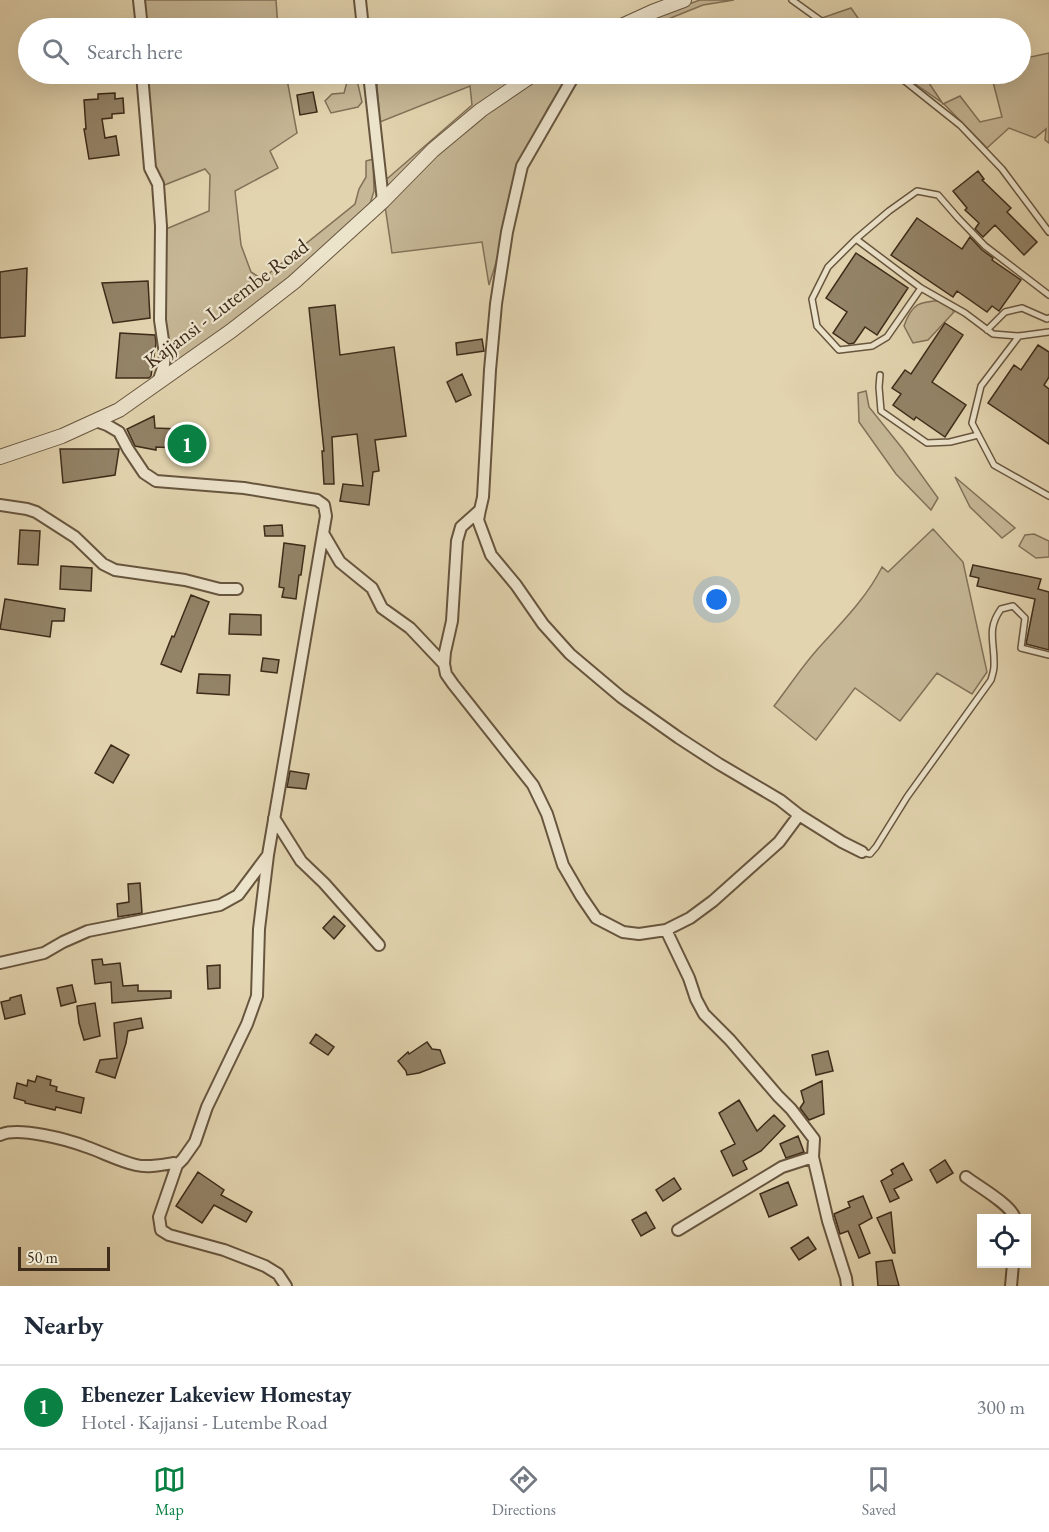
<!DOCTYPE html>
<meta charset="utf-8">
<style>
body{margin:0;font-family:"EB Garamond",serif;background:#f6f6f7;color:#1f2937}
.controls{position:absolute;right:18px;bottom:18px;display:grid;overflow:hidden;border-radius:0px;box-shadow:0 6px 24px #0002}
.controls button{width:54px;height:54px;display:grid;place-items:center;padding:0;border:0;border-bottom:2px solid #e0e1e3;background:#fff;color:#1f2937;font:30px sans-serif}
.scale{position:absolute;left:18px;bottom:15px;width:92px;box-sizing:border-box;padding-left:6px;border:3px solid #3e2b19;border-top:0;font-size:16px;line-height:21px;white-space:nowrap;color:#3e2b19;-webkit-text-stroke:4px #ece3cb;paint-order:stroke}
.you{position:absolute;left:717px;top:600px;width:21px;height:21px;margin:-15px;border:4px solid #fff;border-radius:50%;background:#1a73e8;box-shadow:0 0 0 9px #1a73e833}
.badge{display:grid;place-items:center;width:39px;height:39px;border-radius:50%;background:#0b8043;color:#fff;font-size:20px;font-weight:700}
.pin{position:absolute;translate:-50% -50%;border:3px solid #fff;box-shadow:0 2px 6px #0006}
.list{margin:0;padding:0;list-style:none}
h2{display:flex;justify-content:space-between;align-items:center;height:78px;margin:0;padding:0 24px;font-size:26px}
h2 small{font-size:20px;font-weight:400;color:#747a83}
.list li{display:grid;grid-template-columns:39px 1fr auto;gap:18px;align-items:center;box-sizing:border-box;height:84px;padding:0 24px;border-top:2px solid #e0e1e3}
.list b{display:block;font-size:22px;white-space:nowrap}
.list p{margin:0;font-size:20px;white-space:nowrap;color:#747a83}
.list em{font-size:20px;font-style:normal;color:#747a83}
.icon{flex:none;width:33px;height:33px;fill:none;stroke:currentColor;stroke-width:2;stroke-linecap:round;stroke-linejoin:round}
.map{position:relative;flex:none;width:1049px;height:1286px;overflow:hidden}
.search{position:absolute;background:#fff;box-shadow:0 6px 24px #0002;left:18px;right:18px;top:18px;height:66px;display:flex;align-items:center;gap:15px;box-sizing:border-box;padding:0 21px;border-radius:33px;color:#747a83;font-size:22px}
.sheet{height:162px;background:#fff}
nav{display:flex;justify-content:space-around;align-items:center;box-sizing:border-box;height:84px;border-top:2px solid #e0e1e3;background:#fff;font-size:16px;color:#747a83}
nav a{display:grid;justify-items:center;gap:3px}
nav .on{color:#0b8043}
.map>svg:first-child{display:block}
</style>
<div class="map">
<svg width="1049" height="1286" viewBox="0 0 1049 1286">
<rect width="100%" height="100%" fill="#e2d4af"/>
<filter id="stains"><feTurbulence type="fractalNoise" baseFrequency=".00333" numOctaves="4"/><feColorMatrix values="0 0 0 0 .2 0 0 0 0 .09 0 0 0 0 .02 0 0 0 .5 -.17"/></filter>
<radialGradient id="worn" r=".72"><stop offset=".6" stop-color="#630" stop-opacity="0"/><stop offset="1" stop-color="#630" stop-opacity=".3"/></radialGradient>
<!-- green -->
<path fill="#c6b796" stroke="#827158" stroke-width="1.5" d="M143,0H276L278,28H146Z
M700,0H734L703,5L646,28H628L649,18Z
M851,8L865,28H837L822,18Z
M1049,53V143L1045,140L1046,129L1035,138L1009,128L987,148L944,104L901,74H923L943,104L960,96L980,122L1002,117L991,74H1020L1021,59Z
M148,74H286L297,133L270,151L278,168L235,191L241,245L251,272L262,279L355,204L359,189L366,177V161L373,159L374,191L370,204L357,217L268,296L165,370L170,358L164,325L166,257V229L209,211L210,175L205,169L162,186L153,164Z
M376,74H528L388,185L384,182V177L388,178L472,105L470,86L380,122Z
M546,74H571L548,108L517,170L496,263L489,285L482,242L392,253L385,206L436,155L471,128L513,92Z
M351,78L357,80L362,102L358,107L331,113L325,101L332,94L344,93L347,82Z
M946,300L954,312L928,340L913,343L904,326C913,300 922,302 946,300Z
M866,391L869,407L902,448L938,498L931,510L896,474L859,422L858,393Z
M955,477L1015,528L1002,538L970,507Z
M933,529L963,562L987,672L972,694L937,673L900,721L855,688L816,740L774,706C788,688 801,668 816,651C840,624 866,599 882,567L888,572Z
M1034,534L1049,541V557L1036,558L1019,546L1025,535Z"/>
<!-- building -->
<path fill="#938367" stroke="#3e2b19" stroke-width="1.5" d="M313,92L317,112L300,115L297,95Z
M115,93V99L123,98L124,113L112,114V118L102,119L105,138L116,136L119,155L89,159L84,129H86L84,100L98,99V94Z
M978,171L984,179L982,180L1011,208L1007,212L1037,242L1024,255L995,225L983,237L975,229L979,223L965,210L967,208L953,191Z
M917,218L962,249L970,237L982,250L993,258L992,260L1021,280L999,311L992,306L987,312L957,291L953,297L891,255Z
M856,253L908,288L877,335L865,327L854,343L849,344L833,333L847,312L826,298Z
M27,268L25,336L0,338V272Z
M148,281L150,318L113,323L102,283Z
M335,305L340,355L394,347L406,436L375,440L379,471L373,472L369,505L340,501L343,484L363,486L357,434L332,437L334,484H324L322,451H324L309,308Z
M945,323L963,335L932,382L966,405L945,437L916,417L914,420L893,405L901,394L892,388L905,370L911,374Z
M120,333L155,335L156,343L151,376L149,378H116Z
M482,339L484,351L457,355L456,343Z
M1038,345L1049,352V377L1044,385L1049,389V444L988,403L1014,365L1021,370Z
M462,374L471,395L456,402L447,382Z
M154,416L155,428L202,430V440L205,441V454H184L183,451H177V448L156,447V450L135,446L127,429Z
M60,449H119L115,475L63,483Z
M282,525L283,536H265L264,526Z
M20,530L40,531L38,565L18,564Z
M284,543L305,546L301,575H299L296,599L282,597L284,588L279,587Z
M973,565L1041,579L1038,589L1049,592V650L1026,644L1035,599L977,586L979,578L970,576Z
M61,566L92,568L91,591L60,589Z
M191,595L209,602L181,672L161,664L172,636L174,637Z
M5,599L65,609L64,621H52L50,637L0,629Z
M230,614L261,615V635L229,634Z
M263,658L279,660L277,673L261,671Z
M199,674L230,675L229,695L197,693Z
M111,745L129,755L113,783L95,773Z
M290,771L309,774L306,789L287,787Z
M140,883L142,913L118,917L117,904L129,902L128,884Z
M334,916L345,926L334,939L323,928Z
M102,959L103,965L120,963L123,986L138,985V991H171V998L112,1003L111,982L95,984L92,960Z
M220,965V988L208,989L207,966Z
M72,985L76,1002L61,1006L57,988Z
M21,995L25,1014L5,1019L1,1002L10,1000V998Z
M95,1003L100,1036L84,1040L79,1023L77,1006Z
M141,1018L143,1028L128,1031L126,1043L115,1078L96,1072L100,1060L117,1058L114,1023Z
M316,1034L334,1047L328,1055L310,1043Z
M427,1042L432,1049L440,1050L445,1063L419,1073L407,1075L406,1071L398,1061L408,1052L409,1054Z
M828,1051L833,1071L816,1075L812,1055Z
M37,1076L51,1080L50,1085L57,1087L56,1091L84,1098L81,1113L56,1107L55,1110L25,1103V1101L14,1098L17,1083L27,1086L28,1080L35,1082Z
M822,1081L824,1114L809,1120L800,1108L804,1102L801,1091Z
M739,1100L757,1131L774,1115L785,1126L761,1151L743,1161L747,1169L733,1176L721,1151L735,1144L719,1113Z
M798,1136L804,1152L786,1158L780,1144Z
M945,1160L953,1173L937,1183L930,1170Z
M903,1163L912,1180L894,1189L899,1198L890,1202L881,1181L893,1174L891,1170Z
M198,1172L224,1190L221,1195L252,1212L246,1222L214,1205L202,1223L176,1206Z
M674,1178L681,1189L663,1201L656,1190Z
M788,1182L797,1205L769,1217L760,1194Z
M863,1196L872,1218L859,1225L870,1253L859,1258L848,1231L840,1234L834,1214L850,1207L848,1202Z
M646,1212L655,1228L641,1236L632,1220Z
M891,1212L895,1253H893L877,1218Z
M808,1237L816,1249L799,1260L791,1248Z
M892,1260L899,1286H878L876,1262Z"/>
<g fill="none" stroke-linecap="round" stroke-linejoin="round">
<defs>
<path id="service" d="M792,0L831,28
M896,74L960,125L1002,169L1049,232
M856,239L921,288L965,313L993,334L1019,336L1049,332
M921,288L887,337L872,346L839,350L817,326L812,299L828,267L856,239L889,211L917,191L938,195L958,218L985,246L1049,295
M987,330L1005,312L1022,308L1047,319L1049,318
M1019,336L981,386L972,423L994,465L1049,496
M880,375L879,387L881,411L927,443L950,442L978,435
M862,852L870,854L876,847L907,797L991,680C992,676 994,671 994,666C995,642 986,630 1001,609L1013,606L1025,618L1021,648L1049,655"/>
<path id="minor" d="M139,0L142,28
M360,0L363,28
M142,74L150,168L158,184L161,226L160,320L165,354L164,365L158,382
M369,74L383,201
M575,74L522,166L507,232L496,304L490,370L483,497L480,510L461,527L457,541L452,621L445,652L444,664L446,674L453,684L533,785L547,814L563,865L581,896L596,918L623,932L639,934L666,930L690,918L713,901L779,842L799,815
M96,421L107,425L119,432L128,449L144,473L156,481L244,488L317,500L324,505L326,516L268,855L259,929L257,996L247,1024L207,1107L195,1142L183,1159L177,1165L159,1217L161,1230L169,1235L224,1250L265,1266L278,1274L286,1286
M0,505L27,509L36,512L47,519L75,537L103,564L115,570L185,580L220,589H237
M480,510L478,520L491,555L516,585L543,624L570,654L621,697L679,738L719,764L780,800L799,815L842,842L862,852
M323,533L340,562L372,588L382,608L410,628L444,664
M274,818L301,861L324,883L379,945
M666,930L689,978L696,999L704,1014L730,1040L778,1096L791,1109L814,1139L813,1157L828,1221L846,1278L847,1286
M0,963L44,953L63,942L88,931L220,905L238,895L268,855
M0,1135C18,1126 69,1140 87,1147C104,1153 119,1161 136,1165C148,1168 161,1165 174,1163L177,1165
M966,1177C979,1187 1010,1204 1015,1218
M678,1230L782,1167L813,1157
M1011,1286L1013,1264"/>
<path id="tertiary" d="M617,28L652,12L684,0
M0,457L62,436L119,410L231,331L294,282L383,201L433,150L481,110L534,74"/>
</defs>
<!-- service casing -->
<use href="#service" stroke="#67553e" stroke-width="8"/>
<!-- minor casing -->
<use href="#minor" stroke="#67553e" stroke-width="14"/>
<!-- tertiary casing -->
<use href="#tertiary" stroke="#67553e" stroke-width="16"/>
<!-- service -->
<use href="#service" stroke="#ece3cb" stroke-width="5"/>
<!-- minor -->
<use href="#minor" stroke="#ece3cb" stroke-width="10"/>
<!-- tertiary -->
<use href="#tertiary" stroke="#ece3cb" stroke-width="14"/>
</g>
<g text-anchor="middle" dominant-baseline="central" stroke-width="4.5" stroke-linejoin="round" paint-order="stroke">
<!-- street labels -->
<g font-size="21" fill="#3e2b19" stroke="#ece3cb">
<text transform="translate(226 303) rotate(-37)">Kajjansi - Lutembe Road</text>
</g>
</g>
<rect width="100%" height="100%" filter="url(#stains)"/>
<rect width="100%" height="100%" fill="url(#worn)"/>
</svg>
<div class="controls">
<button><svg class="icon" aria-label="locate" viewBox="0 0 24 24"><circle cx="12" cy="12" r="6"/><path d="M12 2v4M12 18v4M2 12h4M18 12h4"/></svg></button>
</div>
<div class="scale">50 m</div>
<div class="you"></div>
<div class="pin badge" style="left:187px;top:444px">1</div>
<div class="search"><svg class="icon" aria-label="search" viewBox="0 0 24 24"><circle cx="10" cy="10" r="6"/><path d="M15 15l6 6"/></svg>Search here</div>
</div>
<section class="sheet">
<h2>Nearby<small></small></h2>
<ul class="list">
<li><span class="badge">1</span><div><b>Ebenezer Lakeview Homestay</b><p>Hotel · Kajjansi - Lutembe Road</p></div><em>300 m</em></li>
</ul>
</section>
<nav>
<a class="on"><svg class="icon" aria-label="map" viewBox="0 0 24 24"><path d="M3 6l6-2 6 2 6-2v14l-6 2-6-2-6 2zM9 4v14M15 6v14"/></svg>Map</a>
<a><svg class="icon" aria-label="directions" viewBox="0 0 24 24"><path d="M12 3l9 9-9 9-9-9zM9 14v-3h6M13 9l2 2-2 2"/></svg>Directions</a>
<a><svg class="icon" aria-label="saved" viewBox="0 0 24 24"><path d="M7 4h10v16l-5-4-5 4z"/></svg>Saved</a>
</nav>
